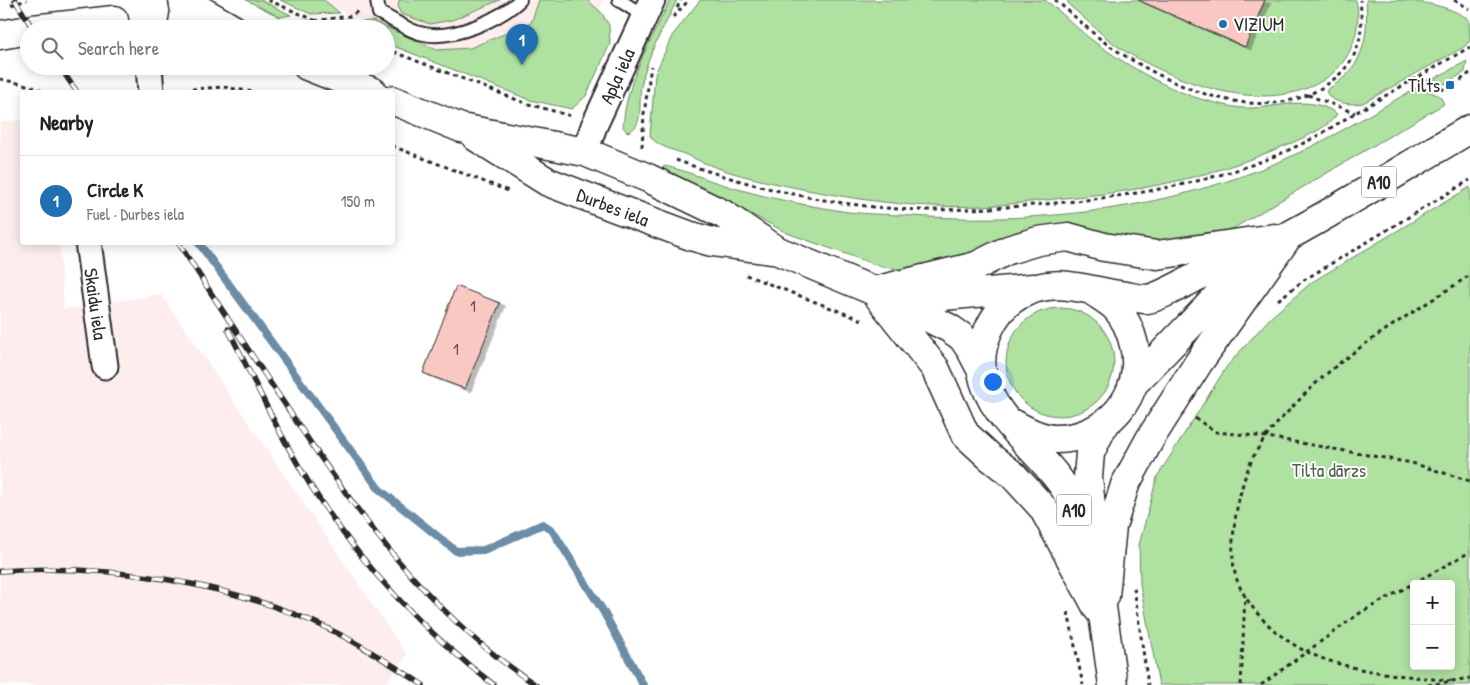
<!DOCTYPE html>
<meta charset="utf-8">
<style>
body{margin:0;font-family:"Patrick Hand",sans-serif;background:#f6f6f6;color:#222}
.controls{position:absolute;right:15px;bottom:15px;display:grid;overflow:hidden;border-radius:5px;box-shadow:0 2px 12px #0003}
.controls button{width:45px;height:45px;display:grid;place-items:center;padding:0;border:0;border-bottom:1px solid #e0e0e0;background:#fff;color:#222;font:25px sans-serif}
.you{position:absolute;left:992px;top:381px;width:18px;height:18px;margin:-12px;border:4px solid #fff;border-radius:50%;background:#1a73e8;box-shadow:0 0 0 8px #1a73e833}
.badge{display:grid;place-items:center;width:32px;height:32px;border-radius:50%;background:#1f6fb2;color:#fff;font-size:16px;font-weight:700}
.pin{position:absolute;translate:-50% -41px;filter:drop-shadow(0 1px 2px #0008)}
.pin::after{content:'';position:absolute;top:26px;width:18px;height:15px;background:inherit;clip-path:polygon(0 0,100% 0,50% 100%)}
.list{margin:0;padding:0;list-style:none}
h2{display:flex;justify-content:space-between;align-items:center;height:65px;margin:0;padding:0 20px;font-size:21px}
h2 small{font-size:16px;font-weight:400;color:#767676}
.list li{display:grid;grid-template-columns:32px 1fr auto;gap:15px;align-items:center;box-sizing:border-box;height:90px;padding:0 20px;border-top:1px solid #e0e0e0}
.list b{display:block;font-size:19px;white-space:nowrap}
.list p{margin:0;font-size:16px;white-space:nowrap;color:#767676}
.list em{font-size:16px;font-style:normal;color:#767676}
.icon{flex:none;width:28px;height:28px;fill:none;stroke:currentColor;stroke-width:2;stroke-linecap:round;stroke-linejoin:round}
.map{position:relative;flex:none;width:1470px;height:685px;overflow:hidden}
.search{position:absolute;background:#fff;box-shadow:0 2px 12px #0003;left:20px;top:20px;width:375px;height:55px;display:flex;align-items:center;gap:12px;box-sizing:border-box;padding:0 18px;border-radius:28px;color:#767676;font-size:19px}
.panel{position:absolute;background:#fff;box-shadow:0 2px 12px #0003;left:20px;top:90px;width:375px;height:155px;border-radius:5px}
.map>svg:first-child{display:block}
</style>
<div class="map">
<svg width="1470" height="685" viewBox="0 0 1470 685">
<defs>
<filter id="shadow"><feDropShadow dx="5.5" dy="3" stdDeviation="0" flood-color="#0004"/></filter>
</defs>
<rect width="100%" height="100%" fill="#fff"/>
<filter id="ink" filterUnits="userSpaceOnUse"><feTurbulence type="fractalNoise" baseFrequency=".02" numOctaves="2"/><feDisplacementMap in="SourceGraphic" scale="10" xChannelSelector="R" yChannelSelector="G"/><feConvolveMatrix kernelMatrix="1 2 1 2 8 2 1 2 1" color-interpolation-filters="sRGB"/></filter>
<g filter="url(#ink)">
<!-- built -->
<path fill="#fdeeed" d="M314,0H604L556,100Z
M22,120V242L59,243L64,309L161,294L407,655L387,682L391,685H0V122Z"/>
<!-- green -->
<path fill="#afe1a1" stroke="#6d8666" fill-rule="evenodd" d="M246,0H261L291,15L280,17Z
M280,0H324L340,13L311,14Z
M399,0H500L452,20L430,24L401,14L398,8Z
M539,0H587L601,12L609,25L610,44L586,96L572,109L530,100L386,43V29H350L339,24L373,21L437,50L470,48L531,23Z
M670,0H677C664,28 646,56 641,87C638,101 645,128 627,132L623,127C626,80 651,41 670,0Z
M700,0H1045C1061,11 1073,25 1088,37C1119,61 1170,92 1208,101C1220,104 1234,108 1246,108C1278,109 1309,93 1337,114C1327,131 1288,144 1269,152C1203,179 1135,192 1064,198C1036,201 1009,205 981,206C919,209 858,200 797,188C759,180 723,173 689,156C676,150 658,148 650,136L655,74L672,36Z
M1067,0H1138L1244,47L1265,0H1356C1362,25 1353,56 1333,73C1275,121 1179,84 1123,50C1104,38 1087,20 1070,6Z
M1366,0C1403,0 1439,0 1469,19L1470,41L1464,47L1363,103C1350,105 1340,104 1329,97L1326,91C1331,86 1337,84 1342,79C1366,60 1368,28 1366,0Z
M1467,61L1465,72L1445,84L1433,79Z
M1418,87L1440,96L1444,104L1222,235L1173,248L1111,239L910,270L882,267L787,233L721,198L659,174L664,166C686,170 706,180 728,186C763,197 799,204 836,210C856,214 878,214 899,215C1021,225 1149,213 1264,168C1318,147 1368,115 1418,87Z
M1470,187V685H1159L1140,584L1139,545L1157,477L1227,366L1270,318L1312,282ZM1414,584H1451V666H1414Z
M1006 362a54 54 0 1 1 108 0a54 54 0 1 1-108 0Z"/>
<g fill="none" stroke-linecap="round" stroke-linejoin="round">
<!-- stream -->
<path stroke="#6c8da5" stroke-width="8" d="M198,242L379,489L456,551L484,550L543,524L552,530L603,611L643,685"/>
</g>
<!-- building -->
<path fill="#f9c8c3" stroke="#2b2b2b" filter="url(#shadow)" d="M1138,0H1265L1245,47Z
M456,286L500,303L465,389L423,373Z"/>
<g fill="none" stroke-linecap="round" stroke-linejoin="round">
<defs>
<path id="service" d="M377,0L379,13C393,19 409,32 424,34C453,40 499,20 520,0
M619,0L644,16"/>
<path id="minor" d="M149,66L151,92
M585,152L594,126L652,0
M88,242L105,366"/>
<path id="primary" d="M183,0L233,29
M33,29L114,20
M182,29L185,11L183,0
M0,35L29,30
M307,66L373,92
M392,100L461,128L585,152L648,178L723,214L778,251L874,291L949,328L962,337L971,350L982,371
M476,137L548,182L613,207L691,236L712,242L771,250
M874,291L976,266L1008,250L1038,241L1068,237L1104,247L1157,255L1274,238
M897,292L943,296L1033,288
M878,296L935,368L965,434L990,457L1013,475L1043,508L1098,609"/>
<path id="trunk" d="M1134,383L1218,296L1253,265
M1014,424C1026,431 1041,439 1056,439C1106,439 1146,395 1134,345C1131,332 1125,318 1116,308C1110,302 1101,297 1094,292
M1094,537L1088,477L1090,453L1103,426
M1105,596L1112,526L1125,485L1150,439L1199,362L1287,238
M1101,600L1113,685
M1103,617C1093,576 1087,529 1067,492C1044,452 990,420 982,372C978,345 992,312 1016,297C1054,274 1085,291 1125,296C1132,297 1140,299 1147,299C1158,298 1190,280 1202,274C1231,261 1262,249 1290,235C1351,202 1410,164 1470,129"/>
</defs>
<!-- service casing -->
<use href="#service" stroke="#2b2b2b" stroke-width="16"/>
<!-- minor casing -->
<use href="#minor" stroke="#2b2b2b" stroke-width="29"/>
<!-- primary casing -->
<use href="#primary" stroke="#2b2b2b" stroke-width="31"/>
<!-- trunk casing -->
<use href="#trunk" stroke="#2b2b2b" stroke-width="31"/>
<!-- path -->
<path stroke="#2b2b2b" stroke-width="3" stroke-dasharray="4 4" stroke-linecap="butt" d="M268,0L335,29
M1055,0C1073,14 1089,31 1107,44C1167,85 1261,131 1329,83C1360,60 1364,36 1360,0
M1454,0L1470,9
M11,5L27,0
M677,8L681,0
M673,17L689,0
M291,24L350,16L360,10
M386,49L525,103L571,116
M1420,76L1446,91L1470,73
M0,79L31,86L43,92
M176,90L223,87L254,92
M1308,95L1355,113
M392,146L511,192
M642,147L644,114L651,66
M676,160C752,188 840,208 922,210C976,210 1031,206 1085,200C1156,192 1230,178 1295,147C1314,139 1332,127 1350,116C1390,93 1430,70 1470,47
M746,275L862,320
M1278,300L1304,280L1470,180
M1195,418L1216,432L1267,437L1412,463L1470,481
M1134,588L1148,685
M1068,612L1083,685
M1451,681C1402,675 1352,673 1307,652C1278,638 1246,608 1236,577C1227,547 1238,490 1251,462C1261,438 1284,416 1302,397C1349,348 1414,313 1470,275
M1241,685L1245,596
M1261,685L1360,613L1470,552
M1428,685L1470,678"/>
<!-- service -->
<use href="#service" stroke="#fff" stroke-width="12"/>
<!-- minor -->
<use href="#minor" stroke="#fff" stroke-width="25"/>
<!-- primary -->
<use href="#primary" stroke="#fff" stroke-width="28"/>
<!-- trunk -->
<use href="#trunk" stroke="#fff" stroke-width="28"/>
<defs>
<path id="rail" d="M15,0L33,29
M59,66L77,92
M178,242C214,298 251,354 288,409C358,515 429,615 536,685
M228,329C257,386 284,446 320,500C367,571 426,633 494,685
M0,571C107,563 232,583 329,629C362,645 393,665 423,685"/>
</defs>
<!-- rail casing -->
<use href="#rail" stroke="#2b2b2b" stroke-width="5.5"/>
<!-- rail -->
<use href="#rail" stroke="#fff" stroke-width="4" stroke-dasharray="11" stroke-linecap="butt"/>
</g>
</g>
<!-- markers -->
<g fill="#1f6fb2" stroke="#fff" stroke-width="2">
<circle cx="1223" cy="24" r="5"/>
<rect x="1445" y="80" width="10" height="10" rx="2.5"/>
</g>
<g text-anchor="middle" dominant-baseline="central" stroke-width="4" stroke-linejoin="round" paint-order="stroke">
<!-- number labels -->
<g font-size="16" fill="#5e5251">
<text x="473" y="306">1</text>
<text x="456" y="349">1</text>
</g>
<!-- shield labels -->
<g fill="#fff" stroke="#6b6b6b" stroke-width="1">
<rect x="1361.5" y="166.5" width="35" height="31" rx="4"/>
<rect x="1056.5" y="494.5" width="35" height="31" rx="4"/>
</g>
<g font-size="18" font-weight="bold" fill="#2b2b2b">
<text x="1379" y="182">A10</text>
<text x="1074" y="510">A10</text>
</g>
<!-- poi labels -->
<g font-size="19" fill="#2b2b2b" stroke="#fff" text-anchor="start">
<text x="1233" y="24">VIZIUM</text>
<text x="1440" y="85" text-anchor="end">Tilts</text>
</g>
<!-- street labels -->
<g font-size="19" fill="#2b2b2b" stroke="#fff">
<text transform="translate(617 76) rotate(-66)">Apļa iela</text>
<text transform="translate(613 207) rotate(21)">Durbes iela</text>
<text transform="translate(96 304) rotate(82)">Skaidu iela</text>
</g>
<!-- park labels -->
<g font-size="19" fill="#53624e" stroke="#fff">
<text x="1329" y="470">Tilta dārzs</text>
</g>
</g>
</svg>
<div class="controls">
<button>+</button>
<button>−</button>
</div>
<div class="you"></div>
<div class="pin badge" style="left:522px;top:65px">1</div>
<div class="search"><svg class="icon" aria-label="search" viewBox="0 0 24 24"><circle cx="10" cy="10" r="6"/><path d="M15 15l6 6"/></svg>Search here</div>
<section class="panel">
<h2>Nearby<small></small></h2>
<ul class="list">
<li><span class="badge">1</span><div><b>Circle K</b><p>Fuel · Durbes iela</p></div><em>150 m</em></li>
</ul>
</section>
</div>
